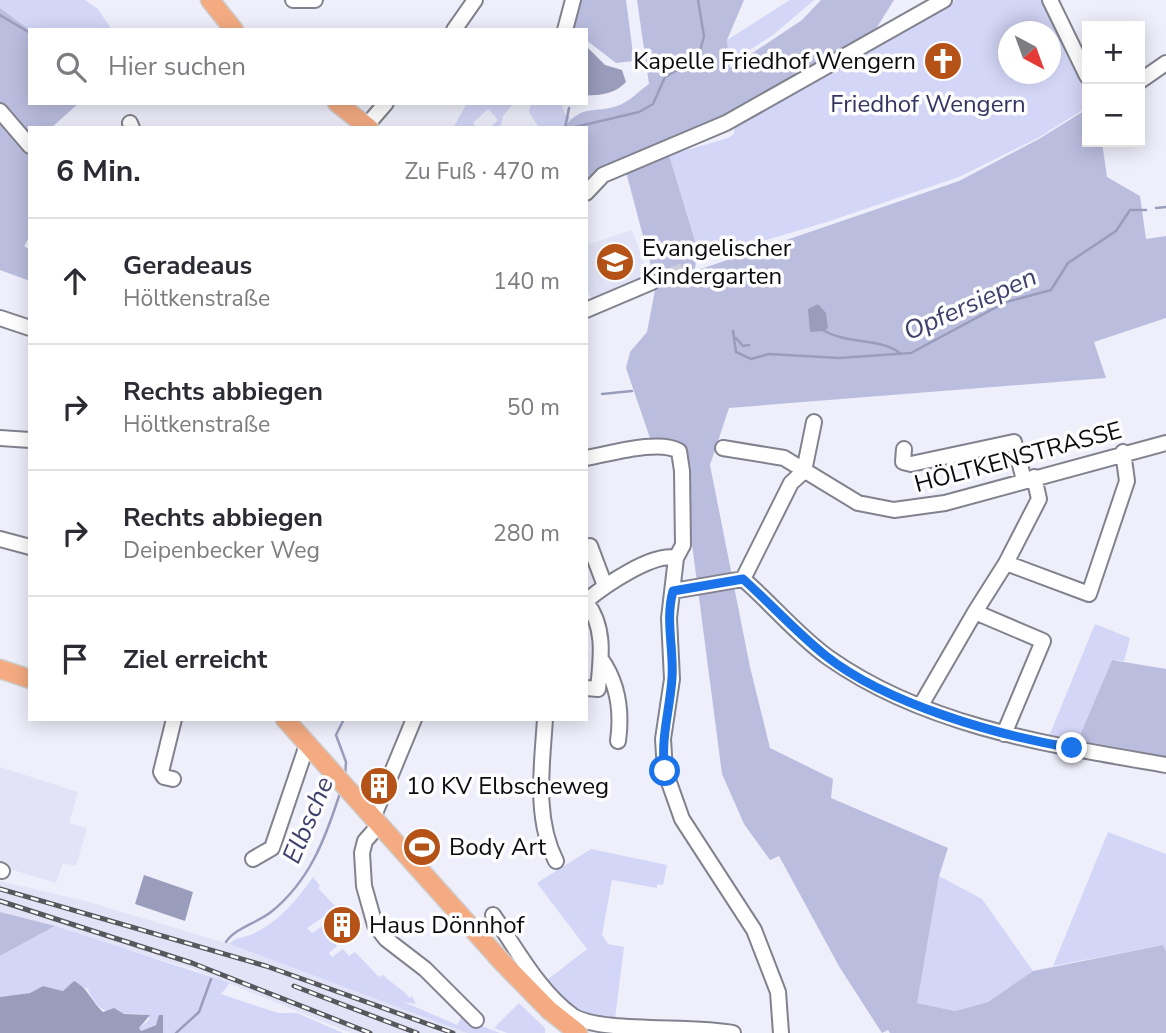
<!DOCTYPE html>
<html lang="de">
<meta charset="utf-8">
<style>
body{margin:0;font-family:"Nunito Sans",sans-serif;background:#f7f7f7;color:#2b2b33}
.controls{position:absolute;right:21px;top:21px;display:grid;overflow:hidden;border-radius:0px;box-shadow:0 4px 18px #0003}
.controls button{width:63px;height:63px;display:grid;place-items:center;padding:0;border:0;border-bottom:2px solid #e1e1e2;background:#fff;color:#2b2b33;font:35px sans-serif}
.compass{position:absolute;left:998px;top:21px;width:63px;height:63px;border-radius:50%;background:#fff;box-shadow:0 4px 18px #0003;rotate:139deg}
.stop{position:absolute;width:21px;height:21px;margin:-16px;border:5px solid #1a73e8;border-radius:50%;background:#fff}
.stop.end{background:#1a73e8;border-color:#fff;box-shadow:0 2px 7px #0008}
.list{margin:0;padding:0;list-style:none}
h2{display:flex;justify-content:space-between;align-items:center;height:91px;margin:0;padding:0 28px;font-size:30px}
h2 small{font-size:23px;font-weight:400;color:#7c7c81}
.list li{display:grid;grid-template-columns:46px 1fr auto;gap:21px;align-items:center;box-sizing:border-box;height:126px;padding:0 28px;border-top:2px solid #e1e1e2}
.list b{display:block;font-size:26px;white-space:nowrap}
.list p{margin:0;font-size:23px;white-space:nowrap;color:#7c7c81}
.list em{font-size:23px;font-style:normal;color:#7c7c81}
.icon{flex:none;width:38px;height:38px;fill:none;stroke:currentColor;stroke-width:2;stroke-linecap:round;stroke-linejoin:round}
.map{position:relative;flex:none;width:1166px;height:1033px;overflow:hidden}
.search{position:absolute;background:#fff;box-shadow:0 4px 18px #0003;left:28px;top:28px;width:560px;height:77px;display:flex;align-items:center;gap:18px;box-sizing:border-box;padding:0 24px;border-radius:0px;color:#7c7c81;font-size:26px}
.panel{position:absolute;background:#fff;box-shadow:0 4px 18px #0003;left:28px;top:126px;width:560px;height:595px;border-radius:0px}
.map>svg:first-child{display:block}
</style>
<div class="map">
<svg width="1166" height="1033" viewBox="0 0 1166 1033">
<rect width="100%" height="100%" fill="#eeeffb"/>
<!-- built -->
<path fill="#e2e3f6" d="M632,230L650,279L594,303L586,287V245Z
M0,767L78,792L69,823L87,828L76,866L63,863L56,883L0,866Z
M0,881L89,902L229,944L467,1033H351L193,969L0,912Z"/>
<!-- green -->
<path fill="#d4d6f7" fill-rule="evenodd" d="M0,0H85L98,9L112,30H30L0,8Z
M790,0H814L773,35L729,63L727,40Z
M955,0H1042L1087,86V107L1038,138L959,177L827,222L695,261L697,246L669,155L728,138L734,134V126ZM1009,32H1050V74H1009Z
M467,103H514L503,116L500,128H489L498,120L488,109L473,123L477,128H453Z
M531,103H561L565,114L571,118L563,128H539L529,112Z
M1095,624L1130,638L1124,661L1112,660L1075,747L1047,741Z
M1108,832L1166,854V951L1163,945L1053,966Z
M591,849L667,865L663,885L657,884V888L612,880L602,935L608,944L624,947L615,1019L573,1016L542,984L587,949L537,883Z
M939,876L982,899L1033,971L988,1002L955,1011L916,1003Z
M313,877L320,886L318,888L337,908L307,928L312,933L324,925L337,946L329,953L332,957L343,949L349,956L355,952L379,977L383,975C392,984 400,987 410,998L412,996L416,1004L404,1002L457,1025L461,1018L500,1033H467L229,944C237,936 246,938 255,933C279,921 298,899 313,877Z
M55,926L230,983L221,994L278,1013H297L343,1033H163V1015L157,1024L141,1031L139,1028L149,1020V1015C118,1011 102,1022 87,988L63,991L43,986L30,993L0,997V956Z
M519,1003L545,1028V1033H507L494,1028Z"/>
<!-- forest -->
<path fill="#bbbddf" d="M575,0H626L634,61L616,63L586,40V30H571Z
M637,0H744L727,40L730,68L802,20L821,0H894L874,32L735,109L704,130L604,167L586,185V128H563C584,103 593,114 617,106C629,102 639,91 649,84Z
M0,8L30,30V103H79L51,128H30V146L25,151L30,158V236L24,246L30,250V281L0,270Z
M1087,109V142H1102L1107,177L1140,196L1146,239L1166,236V318L1094,342L1106,378L729,408L710,465L750,667L770,748L833,779L831,798L948,848L939,876L917,1003L955,1011L988,1002L1033,971L1163,945L1166,951V1033H890L888,1030L882,1033L840,968L779,856L770,860L744,824L722,774L686,498V452L651,441L626,368L630,352L647,332L656,285L625,168L669,155L697,247L695,271L959,181L1039,139Z
M1112,660L1166,669V763L1075,747Z
M0,912L55,926L0,956Z"/>
<!-- water -->
<path fill="#9a9cbc" d="M586,46L605,65L622,70L626,82C616,93 601,96 586,95Z
M818,304L826,313L828,328L824,331L810,332L808,309Z
M144,875L193,892L185,921L135,904Z
M74,981C89,989 91,1001 103,1012L114,1008L124,1014L150,1015L139,1028L141,1031L156,1025L159,1015H163V1033H0V997L30,993L43,986L63,991Z"/>
<g fill="none" stroke-linecap="round" stroke-linejoin="round">
<!-- stream -->
<path stroke="#9a9cbc" stroke-width="2.5" d="M0,15L30,33
M565,128L569,108
M571,128L639,112L653,104L665,77L681,68L690,57L700,51L704,36L698,0
M1156,208L1166,207
M823,330C847,345 881,337 901,354
M733,331L736,352L751,359L769,354L839,358L911,353L1006,302L1051,290L1068,263L1116,231L1130,210H1146
M736,338L743,346L749,345
M602,394L632,391
M344,719L336,735L346,762L345,778
M226,942C235,928 257,923 271,912C310,881 326,837 341,790
M176,1033L199,1012L211,979"/>
<!-- minor-tunnel -->
<path stroke="#cccdd8" stroke-width="14" stroke-dasharray="14 7" stroke-linecap="butt" d="M652,282L683,270"/>
<defs>
<path id="minor" d="M293,0H315
M1050,0L1087,76
M454,30L475,0
M565,30L573,0
M1140,81L1166,63
M0,111L30,146
M130,123L132,128
M367,125L386,103
M586,193L603,175L726,123L944,0
M586,310L652,282
M0,318L30,328
M0,438L30,440
M723,448L784,458L858,503L894,510L945,503L1166,443
M904,449L903,462L911,464L1014,442L1024,480
M586,458C610,454 658,439 679,451L682,471L683,545L676,558
M804,471L814,422
M0,539L30,547
M590,546L605,586
M676,558L669,618L672,679L663,739L665,771L682,819L754,930L778,992L781,1033
M1006,563L1089,594L1127,481L1123,452
M743,579C772,604 798,636 829,658C927,727 1051,745 1166,765
M673,591L743,579L791,483L804,471
M586,601C604,586 653,552 676,558
M586,602C606,627 601,659 598,689L586,688
M975,612L1006,563L1039,499L1034,477
M601,659C618,683 622,712 618,741
M921,705L975,612L1043,641L1004,734
M545,719C542,766 534,818 556,861
M173,779L164,777L161,772L174,719
M373,818L414,719
M379,825L365,841L362,853L364,886L375,925L386,939L425,969L476,1020
M253,859L272,848L307,745
M0,870L2,871
M493,915C516,948 539,992 573,1016C600,1033 693,1025 733,1033"/>
<path id="major" d="M210,0L234,30
M337,103L369,128
M0,669L30,679
M285,719L503,963L549,1010L578,1033"/>
</defs>
<!-- minor casing -->
<use href="#minor" stroke="#81828d" stroke-width="18"/>
<!-- major casing -->
<use href="#major" stroke="#cececf" stroke-width="21"/>
<!-- minor -->
<use href="#minor" stroke="#fff" stroke-width="14"/>
<!-- major -->
<use href="#major" stroke="#f4ab82" stroke-width="18"/>
<defs>
<path id="rail" d="M0,889L266,966L453,1033
M0,901L192,963L370,1033
M294,986L417,1033"/>
</defs>
<!-- rail casing -->
<use href="#rail" stroke="#57575e" stroke-width="5"/>
<!-- rail -->
<use href="#rail" stroke="#fdfdfd" stroke-width="2.5" stroke-dasharray="8" stroke-linecap="butt"/>
</g>
<g fill="none" stroke-linecap="round" stroke-linejoin="round">
<!-- route -->
<path stroke="#1a73e8" stroke-width="9" d="M665,771C660,739 670,710 672,678C674,649 665,620 673,591L743,579C771,604 797,633 826,656C887,704 996,735 1072,748"/>
</g>
<!-- icons -->
<defs>
<symbol id="church-disc" viewBox="-11 -11 22 22"><circle r="9.5" fill="#b45217" stroke="#fdfdfd"/><path d="M-1.2-6h2.4v3.5h3.3v2.4h-3.3V6h-2.4V-.1h-3.3v-2.4h3.3Z" fill="#fff"/></symbol>
<symbol id="school-disc" viewBox="-11 -11 22 22"><circle r="9.5" fill="#b45217" stroke="#fdfdfd"/><path d="M0-5L7-2L0 1L-7-2ZM-4 1L0 2.5L4 1V4Q0 6-4 4Z" fill="#fff"/></symbol>
<symbol id="building-disc" viewBox="-11 -11 22 22"><circle r="9.5" fill="#b45217" stroke="#fdfdfd"/><path d="M-4-6H4V6H1V3H-1V6H-4ZM-2.5-4.3h1.7v1.8h-1.7ZM.8-4.3h1.7v1.8H.8ZM-2.5-1h1.7V.8h-1.7ZM.8-1h1.7V.8H.8Z" fill="#fff"/></symbol>
<symbol id="stadium-disc" viewBox="-11 -11 22 22"><circle r="9.5" fill="#b45217" stroke="#fdfdfd"/><path d="M0-5a6.5 5 0 1 0 0 10a6.5 5 0 1 0 0-10ZM-3.5-1.8h7v3.6h-7Z" fill="#fff"/></symbol>
</defs>
<g fill-rule="evenodd">
<use href="#church-disc" x="921" y="39" width="44" height="44"/>
<use href="#school-disc" x="593" y="240" width="44" height="44"/>
<use href="#building-disc" x="357" y="764" width="44" height="44"/>
<use href="#stadium-disc" x="400" y="825" width="44" height="44"/>
<use href="#building-disc" x="320" y="903" width="44" height="44"/>
</g>
<g text-anchor="middle" dominant-baseline="central" stroke-width="7" stroke-linejoin="round" paint-order="stroke">
<!-- poi labels -->
<g font-size="24" fill="#0b0b0f" stroke="#fdfdfd" text-anchor="start">
<text x="916" y="61" text-anchor="end">Kapelle Friedhof Wengern</text>
<text x="642" y="248">Evangelischer<tspan x="642" dy="28">Kindergarten</tspan></text>
<text x="406" y="786">10 KV Elbscheweg</text>
<text x="449" y="847">Body Art</text>
<text x="369" y="925">Haus Dönnhof</text>
</g>
<!-- park labels -->
<g font-size="24" fill="#353461" stroke="#fdfdfd">
<text x="928" y="104">Friedhof Wengern</text>
</g>
<!-- street labels -->
<g font-size="24" fill="#0b0b0f" stroke="#fdfdfd">
<text transform="translate(1018 457) rotate(-15)">HÖLTKENSTRASSE</text>
</g>
<!-- water labels -->
<g font-size="26" font-style="italic" fill="#3f3f6d" stroke="#fdfdfd">
<text transform="translate(970 304) rotate(-24)">Opfersiepen</text>
<text transform="translate(308 820) rotate(-67)">Elbsche</text>
</g>
</g>
</svg>
<div class="controls">
<button>+</button>
<button>−</button>
</div>
<svg class="compass" viewBox="-18 -18 36 36"><path d="M0-13l5 13h-10z" fill="#e53935"/><path d="M0 13l5-13h-10z" fill="#7c7c81"/></svg>
<div class="stop" style="left:665px;top:771px"></div>
<div class="stop end" style="left:1072px;top:748px"></div>
<div class="search"><svg class="icon" aria-label="search" viewBox="0 0 24 24"><circle cx="10" cy="10" r="6"/><path d="M15 15l6 6"/></svg>Hier suchen</div>
<section class="panel">
<h2>6 Min.<small>Zu Fuß · 470 m</small></h2>
<ul class="list">
<li><svg class="icon" aria-label="ahead" viewBox="0 0 24 24"><path d="M12 20V5M6 11l6-6 6 6"/></svg><div><b>Geradeaus</b><p>Höltkenstraße</p></div><em>140 m</em></li>
<li><svg class="icon" aria-label="right" viewBox="0 0 24 24"><path d="M7 20v-9h11M14 6l5 5-5 5"/></svg><div><b>Rechts abbiegen</b><p>Höltkenstraße</p></div><em>50 m</em></li>
<li><svg class="icon" aria-label="right" viewBox="0 0 24 24"><path d="M7 20v-9h11M14 6l5 5-5 5"/></svg><div><b>Rechts abbiegen</b><p>Deipenbecker Weg</p></div><em>280 m</em></li>
<li><svg class="icon" aria-label="arrive" viewBox="0 0 24 24"><path d="M6 21V4h12l-3 4 3 4H6"/></svg><div><b>Ziel erreicht</b></div></li>
</ul>
</section>
</div>
